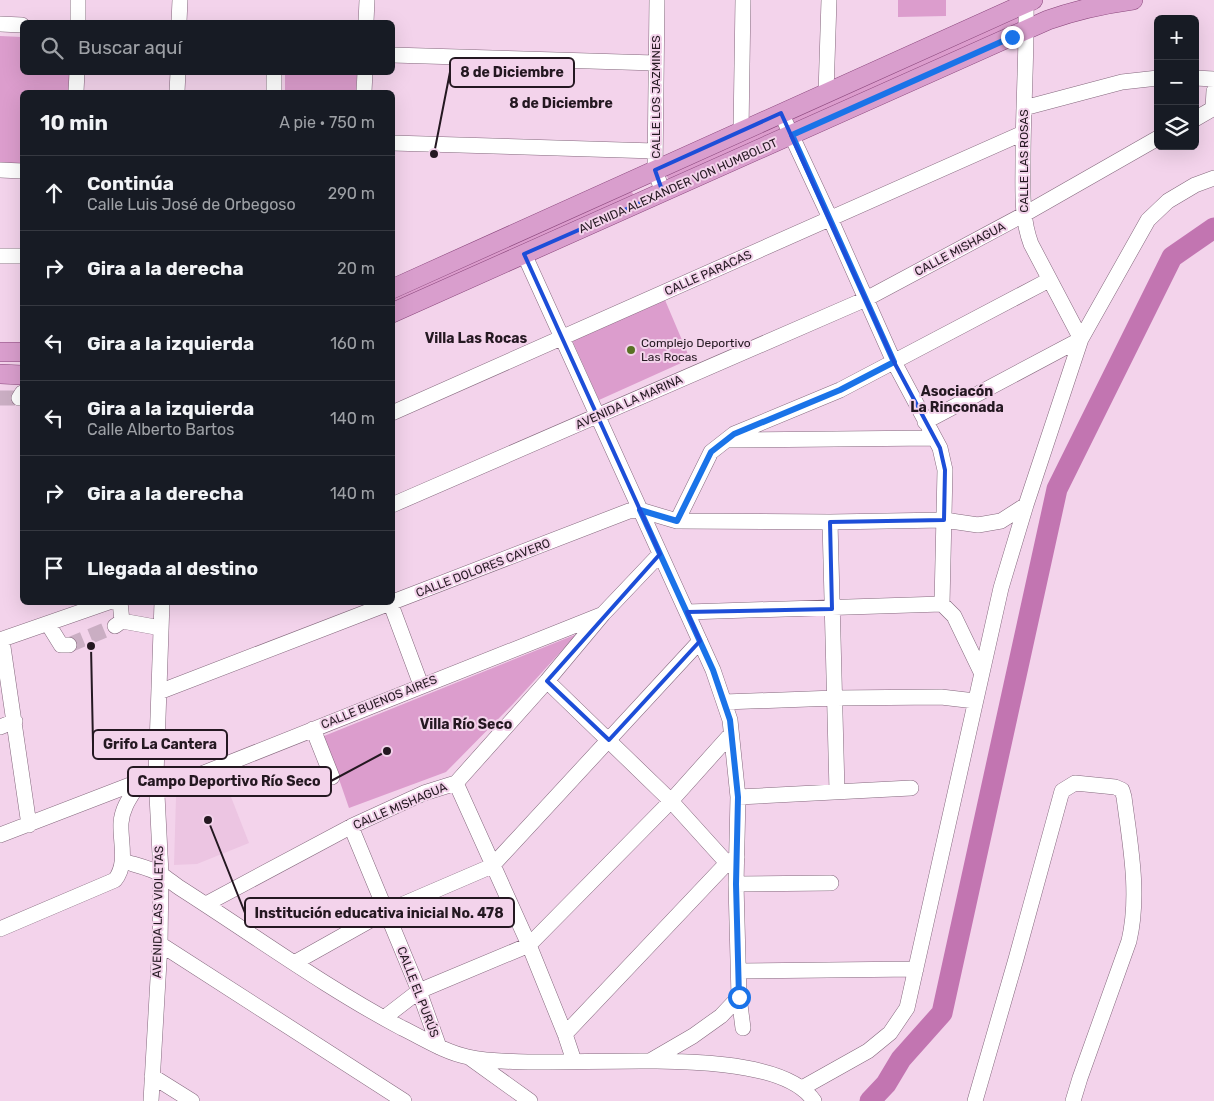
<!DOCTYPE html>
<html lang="es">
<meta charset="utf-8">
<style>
body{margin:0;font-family:Rubik,sans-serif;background:#242831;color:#f1f3f6}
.controls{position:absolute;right:15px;top:15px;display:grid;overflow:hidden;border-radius:8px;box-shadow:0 5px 20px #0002}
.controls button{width:45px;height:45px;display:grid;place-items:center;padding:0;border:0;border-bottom:1px solid #363941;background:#171b24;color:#f1f3f6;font:25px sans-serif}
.stop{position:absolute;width:15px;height:15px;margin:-11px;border:4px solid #1a73e8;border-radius:50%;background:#fff}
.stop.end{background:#1a73e8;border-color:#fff;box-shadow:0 1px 5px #0008}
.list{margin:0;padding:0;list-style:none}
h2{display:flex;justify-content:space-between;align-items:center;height:65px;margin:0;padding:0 20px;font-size:21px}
h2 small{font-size:16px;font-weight:400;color:#9ea1a6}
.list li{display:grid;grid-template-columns:32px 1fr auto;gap:15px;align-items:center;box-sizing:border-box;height:75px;padding:0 20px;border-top:1px solid #363941}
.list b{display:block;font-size:19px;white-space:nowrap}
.list p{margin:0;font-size:16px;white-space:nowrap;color:#9ea1a6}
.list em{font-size:16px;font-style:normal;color:#9ea1a6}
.icon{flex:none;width:28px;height:28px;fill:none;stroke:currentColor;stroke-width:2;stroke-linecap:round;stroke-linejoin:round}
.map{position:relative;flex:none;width:1214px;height:1101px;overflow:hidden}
.search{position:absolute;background:#171b24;box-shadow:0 5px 20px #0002;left:20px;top:20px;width:375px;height:55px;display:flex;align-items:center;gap:12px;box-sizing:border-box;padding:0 18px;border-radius:8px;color:#9ea1a6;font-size:19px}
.panel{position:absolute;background:#171b24;box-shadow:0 5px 20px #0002;left:20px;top:90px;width:375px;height:515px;border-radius:8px}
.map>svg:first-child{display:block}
</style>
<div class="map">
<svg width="1214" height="1101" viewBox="0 0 1214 1101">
<rect width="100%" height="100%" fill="#f3d3eb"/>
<!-- built -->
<path fill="#ecc5e2" d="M224,779L249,843L197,864L174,865L176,797Z"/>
<!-- green -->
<path fill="#dc9dcd" d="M898,0H946V16L898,17Z
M1017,14L1020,26L671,184L665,173Z
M0,36L22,37V72L72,73L71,92H22V167H0Z
M285,73H357L356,92H285Z
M630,188L635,198L393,307L392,294Z
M665,300L690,359L599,400L572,340Z
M577,634L513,704L446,772L349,808L324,736Z"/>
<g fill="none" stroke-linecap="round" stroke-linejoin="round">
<!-- river -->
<path stroke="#c275b1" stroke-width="21" d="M870,1101L886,1084L901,1059L942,1013L1057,489L1172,257L1214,228"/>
<!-- minor-tunnel -->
<path stroke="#caaec3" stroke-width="15" stroke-dasharray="15 8" stroke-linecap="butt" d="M0,398H19
M69,645L115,626"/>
<defs>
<path id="minor" d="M657,0L655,170L663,193
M1026,0C1027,54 1023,107 1023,161C1023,190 1021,217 1031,244L1081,339
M78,22V0
M179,22L180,0
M366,22L367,0
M0,24L22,25
M392,55L655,63
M1195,78L1214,79
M76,92L77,72
M177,92L178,72
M274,92V72
M364,92L365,72
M826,93L829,0
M1024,108L1122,82L1158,78
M1213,108L1214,91
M781,113L830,218L894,362L940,448L945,470L942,604
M1195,119L1214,108
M741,131L743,0
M392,143L655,151
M0,170L22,171
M524,254L713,670L730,720L738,797L736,884L739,997L743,1028
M0,256H22
M19,398L22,393
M392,413L1023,133
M925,422L1081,339
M728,440L934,438
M392,505L866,299L1023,215L1158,138
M677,521L711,452L734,434L840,390L1049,280
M830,522L837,791
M390,602L421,685
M687,612L942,604L954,616L981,672
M122,621L161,628
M48,624L61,645H69
M115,626L122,621L120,602
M0,640L109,602
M2,640L29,825
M547,681L671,801L727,863L737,857
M159,692L629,511L640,510L677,521L830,522L944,520L978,525L1001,521L1026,505
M724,702L835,698L941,697L975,701
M0,727L15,721
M313,729L332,777
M456,783L529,945L565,1034L574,1061
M156,792L601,615
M738,797L911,788
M352,826L354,834L419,991L439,1047
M0,835L143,780
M123,861C135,865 151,868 162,875C168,879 174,884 180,888C205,904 229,920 253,936C301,968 351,1001 402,1028C423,1038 444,1052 468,1057C543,1074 771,1036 814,1101
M736,884L831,883
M206,904L352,826L424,793L456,783L547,681L603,614L660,554
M0,929L115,880C128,863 120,842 121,823C122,806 133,794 141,780
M160,944L404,1101
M294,963L385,912L492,866L700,641
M739,971L916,969
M384,1018L419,991L529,945L671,801L731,734
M565,1034L727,863
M470,1058L530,1101
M650,1061L693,1036L721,1016L739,997
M152,1076L192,1101
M802,1088L868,1051L890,1033L907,1008L1001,588L1026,505L1081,339L1148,220L1168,201L1195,185L1214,178
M151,1101L160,944L161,874L156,775L162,602
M975,1101L1016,959L1062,791L1075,783L1115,787L1122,790L1124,797C1130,844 1140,894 1129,941L1080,1078L1073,1101"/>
<path id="major" d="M392,289L1033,0
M392,313L1048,20C1076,10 1104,4 1133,0
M0,352H22
M0,374L22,375"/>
</defs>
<!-- minor casing -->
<use href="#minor" stroke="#84687d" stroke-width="16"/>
<!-- major casing -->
<use href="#major" stroke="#89467b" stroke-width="20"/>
<!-- minor -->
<use href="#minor" stroke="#fff" stroke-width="15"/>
<!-- major -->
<use href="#major" stroke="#d99ecd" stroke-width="19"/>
</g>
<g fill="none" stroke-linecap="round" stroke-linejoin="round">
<!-- route -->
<path stroke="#1a73e8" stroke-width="6" d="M739,997L736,884L738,797L730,720L713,670L640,510L677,521L711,452L734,434L840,390L894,362L792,135L1012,37"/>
</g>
<!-- marked area -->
<path fill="none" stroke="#1d4ed8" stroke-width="4" stroke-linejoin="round" d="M781,113L894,362L940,448L945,470L944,520L830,522L832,609L687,612L700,641L609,740L547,681L660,554L524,254L663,193L655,170Z"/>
<!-- markers -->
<circle fill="#587123" stroke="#f3d3eb" stroke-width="2" cx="631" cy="350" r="5"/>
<g text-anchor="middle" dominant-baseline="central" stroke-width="4" stroke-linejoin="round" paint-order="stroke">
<!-- street labels -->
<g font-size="12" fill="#241821" stroke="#f3d3eb">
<text transform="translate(656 97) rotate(-90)">CALLE LOS JAZMINES</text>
<text transform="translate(1024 161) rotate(-90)">CALLE LAS ROSAS</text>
<text transform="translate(678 186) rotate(-24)">AVENIDA ALEXANDER VON HUMBOLDT</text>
<text transform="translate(960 249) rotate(-28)">CALLE MISHAGUA</text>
<text transform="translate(708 273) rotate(-24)">CALLE PARACAS</text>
<text transform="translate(629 402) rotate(-24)">AVENIDA LA MARINA</text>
<text transform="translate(483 568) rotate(-21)">CALLE DOLORES CAVERO</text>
<text transform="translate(379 702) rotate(-22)">CALLE BUENOS AIRES</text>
<text transform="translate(400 806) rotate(-23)">CALLE MISHAGUA</text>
<text transform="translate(158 912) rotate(-89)">AVENIDA LAS VIOLETAS</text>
<text transform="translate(418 992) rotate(69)">CALLE EL PURÚS</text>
</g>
<!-- poi labels -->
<g font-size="12" fill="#241821" stroke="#f3d3eb" text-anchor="start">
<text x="641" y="343">Complejo Deportivo<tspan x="641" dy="14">Las Rocas</tspan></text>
</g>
<!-- neighbourhood labels -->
<g font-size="14" font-weight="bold" fill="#241821" stroke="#f3d3eb">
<text x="561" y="103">8 de Diciembre</text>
<text x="476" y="338">Villa Las Rocas</text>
<text x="957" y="391">Asociacón<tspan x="957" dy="16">La Rinconada</tspan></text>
<text x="466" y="724">Villa Río Seco</text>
</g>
</g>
<!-- callouts -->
<path fill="none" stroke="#241821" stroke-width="2" d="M434 154L450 72M91 646L93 744M387 751L331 781M208 820L245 913"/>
<g fill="#241821" stroke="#f3d3eb" stroke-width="2">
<circle cx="434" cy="154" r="5"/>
<circle cx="91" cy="646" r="5"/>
<circle cx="387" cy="751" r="5"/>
<circle cx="208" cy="820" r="5"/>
</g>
<g fill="#f3d3eb" stroke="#241821" stroke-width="2">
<rect x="450" y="58" width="124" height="29" rx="5"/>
<rect x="93" y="730" width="134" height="29" rx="5"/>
<rect x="128" y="767" width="203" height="29" rx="5"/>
<rect x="245" y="898" width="269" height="29" rx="5"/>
</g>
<g font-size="14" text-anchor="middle" font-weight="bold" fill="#241821">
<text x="512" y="77">8 de Diciembre</text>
<text x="160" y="749">Grifo La Cantera</text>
<text x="229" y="786">Campo Deportivo Río Seco</text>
<text x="379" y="918">Institución educativa inicial No. 478</text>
</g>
</svg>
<div class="controls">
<button>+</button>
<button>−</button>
<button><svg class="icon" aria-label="layers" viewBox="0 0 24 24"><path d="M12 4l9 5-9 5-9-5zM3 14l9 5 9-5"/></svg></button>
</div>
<div class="stop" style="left:739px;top:997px"></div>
<div class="stop end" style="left:1012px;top:37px"></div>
<div class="search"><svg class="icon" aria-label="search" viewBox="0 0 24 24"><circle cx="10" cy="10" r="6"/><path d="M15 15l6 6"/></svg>Buscar aquí</div>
<section class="panel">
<h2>10 min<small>A pie · 750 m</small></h2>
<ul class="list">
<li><svg class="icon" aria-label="ahead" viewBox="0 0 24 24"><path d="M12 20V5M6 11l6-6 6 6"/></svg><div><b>Continúa</b><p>Calle Luis José de Orbegoso</p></div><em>290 m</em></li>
<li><svg class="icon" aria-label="right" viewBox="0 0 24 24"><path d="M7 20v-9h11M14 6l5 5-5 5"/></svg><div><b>Gira a la derecha</b></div><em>20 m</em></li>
<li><svg class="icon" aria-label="left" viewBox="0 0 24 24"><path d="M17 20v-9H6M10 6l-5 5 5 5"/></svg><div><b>Gira a la izquierda</b></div><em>160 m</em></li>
<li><svg class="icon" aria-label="left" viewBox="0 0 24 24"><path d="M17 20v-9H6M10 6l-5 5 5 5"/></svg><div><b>Gira a la izquierda</b><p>Calle Alberto Bartos</p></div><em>140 m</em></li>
<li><svg class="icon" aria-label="right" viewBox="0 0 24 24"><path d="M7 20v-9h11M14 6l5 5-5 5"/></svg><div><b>Gira a la derecha</b></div><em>140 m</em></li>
<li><svg class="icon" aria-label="arrive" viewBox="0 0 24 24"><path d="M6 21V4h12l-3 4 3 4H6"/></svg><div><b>Llegada al destino</b></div></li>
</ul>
</section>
</div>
